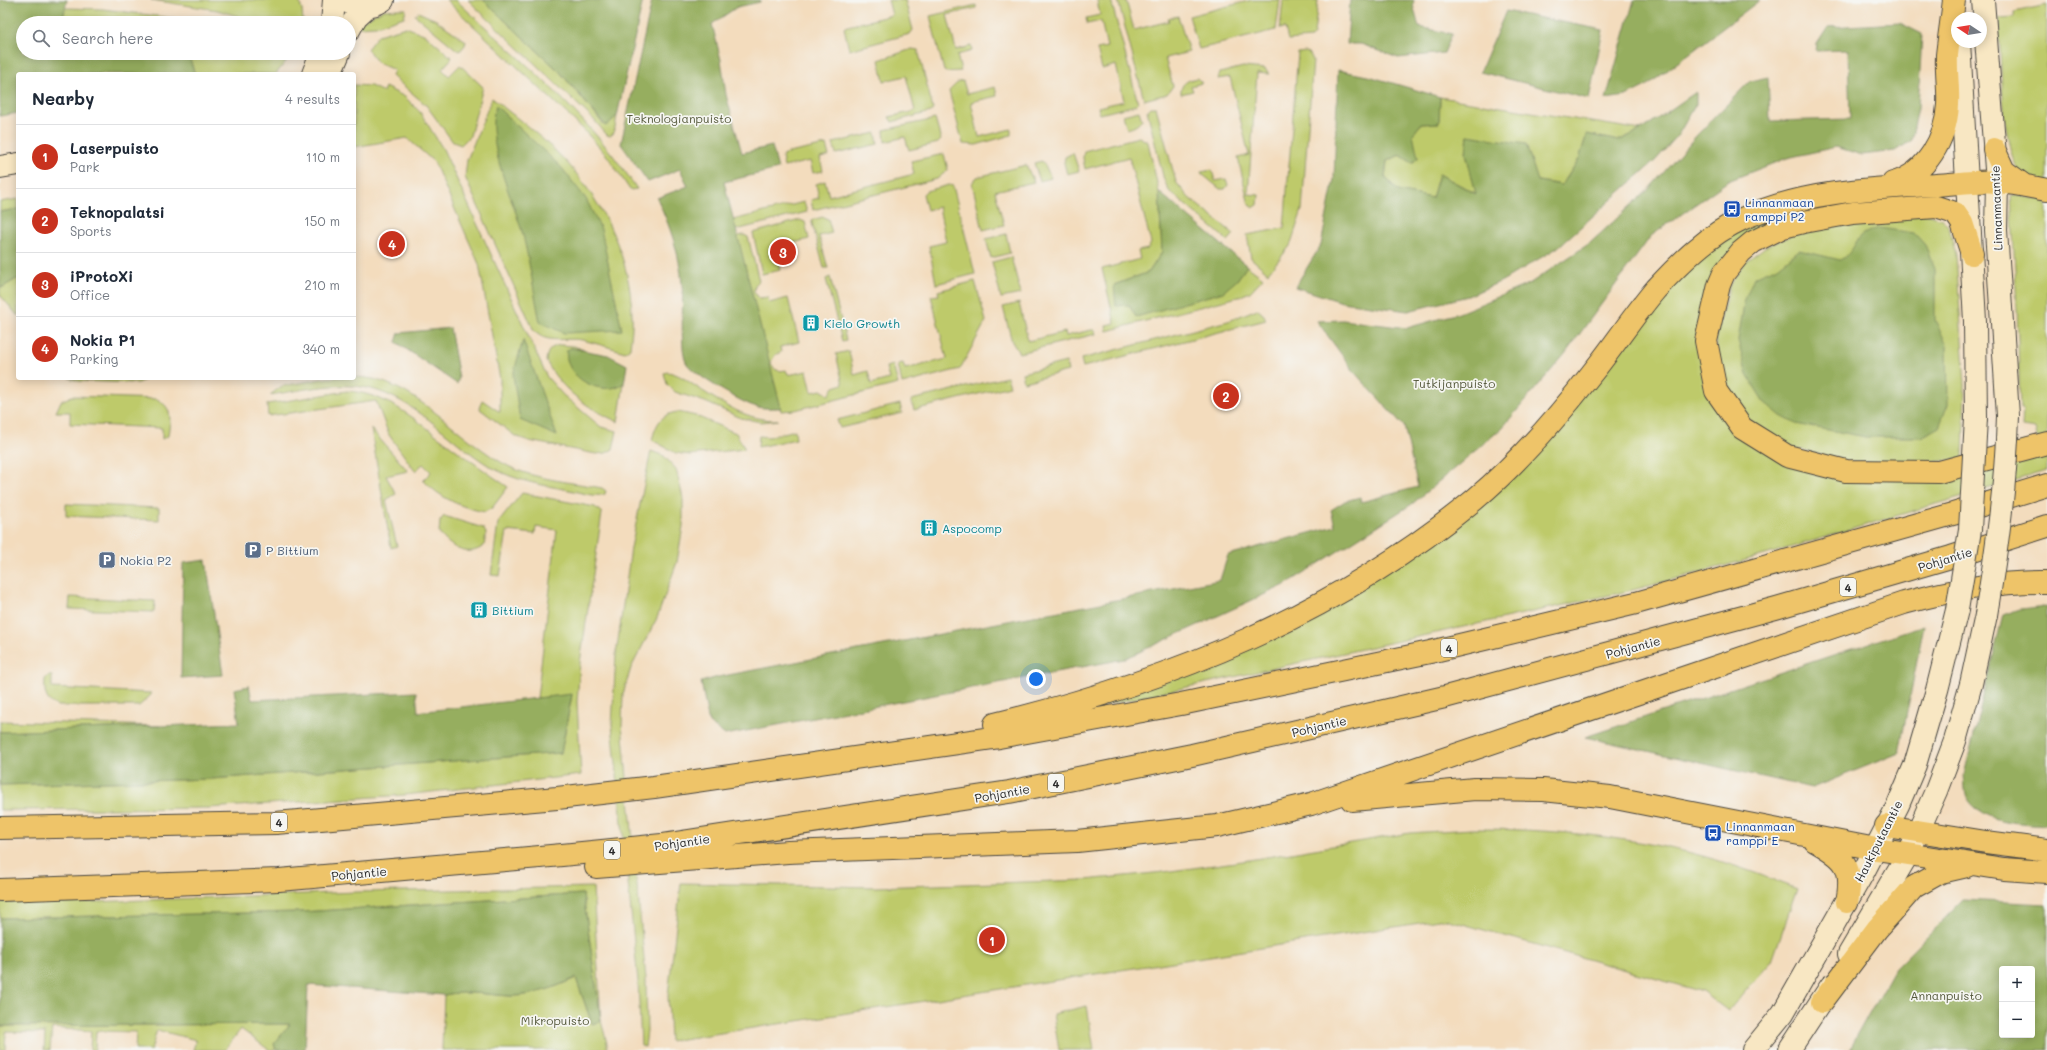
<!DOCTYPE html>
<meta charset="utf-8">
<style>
body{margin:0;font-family:Mali,sans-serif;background:#f2f2f3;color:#1f2937}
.controls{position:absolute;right:12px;bottom:12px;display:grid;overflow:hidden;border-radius:4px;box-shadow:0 2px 10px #0003}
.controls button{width:36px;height:36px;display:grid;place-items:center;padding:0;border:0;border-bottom:1px solid #e0e1e3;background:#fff;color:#1f2937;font:20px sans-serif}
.compass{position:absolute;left:1951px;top:12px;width:36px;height:36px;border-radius:50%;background:#fff;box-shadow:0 2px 10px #0003;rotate:282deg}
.you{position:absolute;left:1036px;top:679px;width:14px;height:14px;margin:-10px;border:3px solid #fff;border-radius:50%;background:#1a73e8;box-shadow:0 0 0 6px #1a73e833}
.badge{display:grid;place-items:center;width:26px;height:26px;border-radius:50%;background:#c8321e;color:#fff;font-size:13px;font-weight:700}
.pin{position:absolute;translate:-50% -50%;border:2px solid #fff;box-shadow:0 1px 4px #0006}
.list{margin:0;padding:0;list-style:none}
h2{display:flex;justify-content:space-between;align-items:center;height:52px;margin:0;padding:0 16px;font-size:17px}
h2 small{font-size:13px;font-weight:400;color:#747a83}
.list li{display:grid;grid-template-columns:26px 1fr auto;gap:12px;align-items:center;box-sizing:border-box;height:64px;padding:0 16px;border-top:1px solid #e0e1e3}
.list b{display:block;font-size:15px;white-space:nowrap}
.list p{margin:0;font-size:13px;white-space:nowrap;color:#747a83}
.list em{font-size:13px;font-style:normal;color:#747a83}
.icon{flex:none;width:22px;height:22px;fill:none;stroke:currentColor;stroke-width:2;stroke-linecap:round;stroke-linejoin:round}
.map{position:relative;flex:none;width:2047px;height:1050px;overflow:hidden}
.search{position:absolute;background:#fff;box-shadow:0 2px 10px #0003;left:16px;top:16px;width:340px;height:44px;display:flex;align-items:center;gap:10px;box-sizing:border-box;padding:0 14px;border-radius:22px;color:#747a83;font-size:15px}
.panel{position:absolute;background:#fff;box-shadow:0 2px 10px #0003;left:16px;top:72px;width:340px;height:308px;border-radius:4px}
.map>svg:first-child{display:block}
</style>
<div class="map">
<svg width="2047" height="1050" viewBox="0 0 2047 1050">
<rect width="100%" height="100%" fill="#f6f6f2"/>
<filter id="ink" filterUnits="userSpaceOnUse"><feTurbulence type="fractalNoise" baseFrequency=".025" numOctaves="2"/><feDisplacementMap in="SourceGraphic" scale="8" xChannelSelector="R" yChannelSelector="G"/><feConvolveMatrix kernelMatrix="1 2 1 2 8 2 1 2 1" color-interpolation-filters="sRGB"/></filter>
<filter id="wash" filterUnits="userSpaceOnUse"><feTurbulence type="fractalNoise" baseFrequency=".012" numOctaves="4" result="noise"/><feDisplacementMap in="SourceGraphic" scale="16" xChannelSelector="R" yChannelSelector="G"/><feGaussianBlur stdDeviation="0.9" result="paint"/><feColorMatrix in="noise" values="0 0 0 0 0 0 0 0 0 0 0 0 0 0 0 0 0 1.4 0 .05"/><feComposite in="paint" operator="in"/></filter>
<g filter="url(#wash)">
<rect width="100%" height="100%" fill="#f3dcbd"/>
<!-- green -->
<path fill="#beca6b" stroke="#747a4b" d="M151,0H299L302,10L303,22C292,24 280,24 270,20L269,23H260L217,10Z
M446,0H456C519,59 590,116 637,189L630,190L608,157L583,129Z
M468,0H483L560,72L605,126L617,116L614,133L610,136L607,135L594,120Z
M888,0H905L913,30L910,34L849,50L844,27L892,15Z
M1097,0H1111L1138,103L1136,105L1100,114L1098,107L1124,101L1116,65L1102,69L1097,49L1107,47L1101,21L1087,24L1086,18L1100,15Z
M1118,0H1126L1134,30L1169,21L1168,18L1178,16L1189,52L1165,58L1173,86L1167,94L1144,100Z
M1252,0H1280L1276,30L1199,49L1189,16Z
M1283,0H1318L1314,34L1311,38L1288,40L1285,28L1280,29Z
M976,5V8L947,15L956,50L971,46L972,51L957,55L961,71L946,72L944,71L930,16Z
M2047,5V182C2035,180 2025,179 2018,169C2002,145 2001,60 1999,30L2000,29L1999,18L2014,17V12Z
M65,8L103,9L210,23H62Z
M398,9H406L404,17L376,26L359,27L362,21L383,10Z
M418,12L436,20L466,41L465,45L460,51L457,50L415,15Z
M406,27L426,35L452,58L442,69L449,76L460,65L483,87L470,136L461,145L453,142L426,105L392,76L394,70L378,63L367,49L378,35Z
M912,49L918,50L933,109L931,112L892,122L889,117L915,111L906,76L884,81L879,60Z
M1306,52L1310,54L1313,60L1302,210L1290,246L1268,273L1251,258L1247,235L1284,228L1298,53Z
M180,53H280L287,60L276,74H195L190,60Z
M1243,67L1265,69L1269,74L1257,73L1248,194L1259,195L1258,205L1253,208L1249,205L1238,158L1249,155L1230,77L1218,79L1220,73Z
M1197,78L1202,83L1191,86L1193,91L1181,94C1180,83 1188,80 1197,78Z
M963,81L967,94L995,87L997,96L971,102L979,137L1011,129V135L976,145L963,144L949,91L958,82Z
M354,85L371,86L383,92L385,87L405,97L420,112L443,149L547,377L563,395L601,427L617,431L613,449L606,453L596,454L529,441L515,436L480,409L482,400L500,412V379L479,264L434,162L407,138L354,147Z
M1440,97L1641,130L1618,141L1587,134L1579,159L1562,185L1538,181L1468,135L1466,153L1477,194L1439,174L1432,198L1398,191L1385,177L1387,161L1400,155L1412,162L1413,134L1421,124L1439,123Z
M492,98C518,119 547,140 570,166C605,207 631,260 632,315C633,326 631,337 630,348L625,352C611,348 596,343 582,340C565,337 548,345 534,331L465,177L467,160Z
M1150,107H1156L1176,182L1189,198L1234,234L1228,241L1169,191L1164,180L1147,110Z
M1139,111L1142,120C1137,126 1134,127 1127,129L1123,115Z
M935,119L941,140L938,143L909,150L905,137L885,142L884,130Z
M876,133L878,144L836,154L833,143Z
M1139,137L1148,142L1159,192L1162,252L1149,272L1114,285L1129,304L1136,317L1237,280L1247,266L1263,278L1250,292L1238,297L1107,331L1106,325L1115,323L1102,269L1140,259L1138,251L1148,249L1151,243L1129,157L1085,169L1083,158L1084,151Z
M826,145L829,156L820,158L823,171L813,173L810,161L784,167L782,157L784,154Z
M1073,153L1079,171L1067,174L1064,163L1065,157Z
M944,154L948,170L937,179L813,210L811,200L819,198L816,184L825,181L829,196L914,174L911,161Z
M1042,161L1045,165L1051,178L1040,181L1034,163Z
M1026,165L1034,182L995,191L1004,225L983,230L972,183L977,177Z
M1212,170L1215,181L1226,179L1228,185L1225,189H1220L1202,174L1201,172Z
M949,185L953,186L975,274L936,284L929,246L946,242L939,207L927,210L923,194L926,191Z
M2011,195L2047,200V438L2038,441L2035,429L2022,427L2023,409H2020L2017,307Z
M1836,198L1837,206L1740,247L1702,367L1778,459L1960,474L2020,463L2047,454V471L1765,555L1633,590L1082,710L1413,557L1595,379L1695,259L1759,216Z
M18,199V209L0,212V202Z
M804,202L807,212L736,230L733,220Z
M1924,213L1942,219L1949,227L1956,255L1965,384L1963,459L1919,463L1847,462L1791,447L1745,418L1725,391L1715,339L1730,284L1746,261L1765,247L1810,227Z
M823,217L828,219L832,233L819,236L828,268H824L812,223V220Z
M800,220L805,222L809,239L776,247L781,270L762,274L753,233Z
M1006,234L1010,253L991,258L986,239Z
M744,235L748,237L759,281L755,285L754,292L759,298L768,297L769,303L788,298L799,342L780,347L781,352L775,355L771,362C773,370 778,372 786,370L788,375L807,371L812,392L821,390L829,395L834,387L843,384L836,354L849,351L854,375L868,371L871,384L889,379L886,367L893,365L898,384L795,410L781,411L737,236Z
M1011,257L1021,294L1001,298L992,262Z
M830,277L846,340L842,341L826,279Z
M18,278V316L0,295V287H3Z
M975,281L986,321L960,369L902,384L898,364L903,363L905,369L947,359L931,296L939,295L938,291Z
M1019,303L1028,341L1065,332L1066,336L1091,330H1094L1096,334L1019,353L1012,342L1003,307Z
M1257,309L1264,315L1266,320L1083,367L1081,359L1228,321Z
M560,345L573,346L586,350L571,348L617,388L624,383L618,422C588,408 562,391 546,361C547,350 551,347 560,345Z
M1066,362L1068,371L1024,382L1022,373Z
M668,372C682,375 687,381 698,388C723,404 748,421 778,420L761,422L741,418L705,402L675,392L667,384L664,373Z
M354,377C412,376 461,443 510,467C538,480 572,482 602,488L606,491L605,494C595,498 579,492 569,490C542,485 515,481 491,467C453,444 421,405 378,391C345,379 304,390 270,395L282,386L327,378Z
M1007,377L1010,386L914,410L911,400Z
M69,378H149L138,383L78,381Z
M347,391C385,393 413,418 443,440C464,456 486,472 508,487L492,508L485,512C462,508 440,498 423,480L431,472L423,464L415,471L389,435L376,401L268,416L267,404Z
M72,396L157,399C174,409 170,419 168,436L162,439V428L70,424V412H56L61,401Z
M900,404L902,413L840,428L837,420Z
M678,412L696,416L736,433L745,449L690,455L676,453L652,440C656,425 660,414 678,412Z
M371,429L408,471L386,476L396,494L386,500L397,546L391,548Z
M795,430L796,439L758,447L759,436L769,437Z
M651,451L664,456L676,469L683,498V526L677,562L657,618L631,668L623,694L622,725L646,979L647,1031L645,1047L641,1046L638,981L612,725L616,655L631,548Z
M522,493L595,507L602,513L580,663L577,702L581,775L405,795L208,808L0,810V785L211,779L561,753L572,695L537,698L557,530L536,527L535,534L507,531L500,576L491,575L498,523Z
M66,504L159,508V520L66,516Z
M444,516L483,528L486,533L484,546C467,558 451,548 439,533L440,521Z
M70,597L155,601L154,612L69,609Z
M48,676H52V688L151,693V695L139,706H58C45,702 44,692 45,679Z
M0,721L160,726L0,732Z
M1472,829C1545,829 1616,835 1687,852C1725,861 1761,875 1797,889L1772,961L1728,1011L1703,992L1445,919L670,1041L668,995L681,883L876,887L1085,880L1164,872L1243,861L1410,833Z
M593,887L601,1021L607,1043V1050H442L444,995C466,990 489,995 511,996C535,996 555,987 576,978L592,1024L601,1021L583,894L302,912L0,918V902H93L357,892Z
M1087,1006L1094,1050H1059L1053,1014Z
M291,1024L274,1044L276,1050H269L241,1029L225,1050H193L196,1040L157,1030L151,1050H135L136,1032L96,1031L95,1050H90L91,1031L52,1028L50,1050H44L45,1033L6,1032L5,1050H0V1026Z"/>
<!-- forest -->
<path fill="#96ae5f" stroke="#606c45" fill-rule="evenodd" d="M0,0H67L62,23H23V53H180L190,60L195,74H18V113L0,116Z
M483,0H643L617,116L606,126L560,72Z
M652,0H760V2L737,7L712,24L721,60L726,95L742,153L772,146L778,169L724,182L781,408C771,408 763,409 754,406C740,402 695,375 687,364C679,352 684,302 682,285C680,254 670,226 657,198L688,186L680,169L648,182L621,144Z
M1350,0H1414L1413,5L1419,27L1452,34L1444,53L1398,58L1361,44H1347Z
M1634,0H1760L1648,85L1626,96L1606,99Z
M1506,11L1603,30L1589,99L1480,72Z
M1900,23L1922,34L1918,108L1911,141L1895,151L1862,155L1836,147L1787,158L1728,181L1651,236L1565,354L1502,428L1412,504L1285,585L1124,659L725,735L709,723L701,682L718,677L1220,580L1228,555L1335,526L1331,510L1345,501L1360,497L1361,502L1418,487L1404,426L1355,373L1317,321L1343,320L1407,328L1459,313L1529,284L1590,243L1647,191L1697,135L1750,81L1768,77L1770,121L1850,119L1848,50L1816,51L1817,44L1828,27Z
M1338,70L1372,77L1440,97L1439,123L1421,124L1413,134L1418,158L1412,163L1400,155L1387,161L1385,177L1398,191L1432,198L1439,174L1476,194L1466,153L1468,135L1526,144L1538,181L1562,185L1579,159L1587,134L1618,141L1641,130L1696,92V104L1678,135L1655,161L1557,248L1502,281L1468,296L1408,311L1342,302L1295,287L1321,245L1334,179Z
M496,106L561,167L586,199L601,229L622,330L564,333L540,322C534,293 530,264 523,235C514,202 483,138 496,106Z
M1159,192L1247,266L1237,280L1223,292L1136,317L1129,305L1116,306L1114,285L1149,272L1162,252Z
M18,209V278L3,287H0V212Z
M1880,228L1914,233L1925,245L1935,269V320L1947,345L1948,404L1939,427L1921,437H1866L1796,424L1781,416L1764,402L1747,375L1738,340L1745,299L1754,277L1778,267L1799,250L1840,260C1861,248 1849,235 1880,228Z
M450,328L459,378L457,384L396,342L399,333Z
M523,340L557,436L520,420L513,375Z
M571,348L608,355L627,365L624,383C603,399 562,377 567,350Z
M206,560L223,675L181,678L183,563Z
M2047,606V825C2021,823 1984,824 1968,799C1964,793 1965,782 1964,775L2003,615L2020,609Z
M1924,625L1899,753L1812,788L1585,737Z
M249,686L252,700L416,692L418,712L572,694L561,753L211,779L0,785V732L239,723L234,689Z
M583,894L601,1021L592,1024L576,978C555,987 535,996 511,996C489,995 466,990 444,995L308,985L305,1050H276L274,1044L290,1024L0,1026V918L302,912Z
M1963,900L2047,904V1050H1849L1895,968ZM2002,969H2032V1035H2002Z"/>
</g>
<g filter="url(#ink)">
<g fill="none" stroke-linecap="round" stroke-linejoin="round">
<defs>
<path id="secondary" d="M344,0C357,8 371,8 383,0
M1983,0L1997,182L1996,230L2008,416
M332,23L334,0
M349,30L356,17L368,6
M1959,42L1975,321L1976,418
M313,74L321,53
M330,74L339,53
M0,167L18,164
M1849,954L1908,854L1936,791L1955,741L1971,684L1986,615
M1753,1050L1783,1013L1864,871L1898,805L1915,765L1937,690L1957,610
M1789,1050L1831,986"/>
<path id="highway" d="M1994,149L2004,171L2025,186
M1893,183C1927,174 1946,138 1948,105C1949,88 1946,72 1947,55C1949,37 1952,18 1954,0
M1972,254L1962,223L1955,213L1936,207L1853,213L1803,222L1783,227L1753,242L1741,252L1724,273L1719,285L1706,341L1716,391L1742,428L1787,456L1846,471L1939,472L2047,443
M995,724C1168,682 1335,615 1474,500C1518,463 1557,418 1592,373C1614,346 1633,316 1656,289C1680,263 1709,234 1742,219C1801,191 1872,188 1936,185C1956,184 1978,180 1998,182C2014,183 2031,187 2047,190
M1352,800L1475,789L1543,790L1610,797L1876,849L2004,869L2047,872
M1886,826L1986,842L2047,850
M0,828L276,823L557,798L654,787L999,737L1181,704L1430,652L1636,603L1953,514L2047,485
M1815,841C1845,858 1854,866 1847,902
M596,867L788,852L1077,841L1217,826L1311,804L1904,603C1951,590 1998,581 2047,582
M0,890L279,880L562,855L662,845L1009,792L1192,755L1445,697L1776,608L1951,557L2047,526
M1822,1002L1877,929L1914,887L1941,872L1967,866"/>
</defs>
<!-- secondary casing -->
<use href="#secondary" stroke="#494641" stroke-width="24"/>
<!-- highway casing -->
<use href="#highway" stroke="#494641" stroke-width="24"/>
<!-- secondary -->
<use href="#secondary" stroke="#f8e7c3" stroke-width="22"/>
<!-- highway -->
<use href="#highway" stroke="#eec469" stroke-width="22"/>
<defs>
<path id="secondary-bridge" d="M1957,610L1970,530L1976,418
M1986,615C1997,547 2006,485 2008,416"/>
</defs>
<!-- secondary-bridge casing -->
<use href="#secondary-bridge" stroke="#494641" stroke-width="24" stroke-linecap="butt"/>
<!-- secondary-bridge -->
<use href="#secondary-bridge" stroke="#f8e7c3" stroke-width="22"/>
</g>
</g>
<!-- icons -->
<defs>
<symbol id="bus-square" viewBox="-11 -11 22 22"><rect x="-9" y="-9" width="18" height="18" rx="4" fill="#1a4fb4" stroke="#f6f6f2"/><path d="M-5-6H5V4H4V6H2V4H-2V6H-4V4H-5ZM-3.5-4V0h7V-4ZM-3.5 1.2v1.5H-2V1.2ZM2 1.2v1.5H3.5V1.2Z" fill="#fff"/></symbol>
<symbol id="building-square" viewBox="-11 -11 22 22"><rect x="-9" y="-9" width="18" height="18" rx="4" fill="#0f9aa8" stroke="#f6f6f2"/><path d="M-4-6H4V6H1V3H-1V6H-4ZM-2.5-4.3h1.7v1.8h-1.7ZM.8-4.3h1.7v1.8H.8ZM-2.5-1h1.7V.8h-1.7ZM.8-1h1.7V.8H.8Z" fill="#fff"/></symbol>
<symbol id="parking-square" viewBox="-11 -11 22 22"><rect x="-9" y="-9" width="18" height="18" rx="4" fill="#5c6f8a" stroke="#f6f6f2"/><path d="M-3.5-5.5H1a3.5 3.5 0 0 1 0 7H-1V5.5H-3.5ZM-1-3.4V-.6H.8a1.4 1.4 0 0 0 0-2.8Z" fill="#fff"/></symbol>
</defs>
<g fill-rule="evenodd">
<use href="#bus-square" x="1722" y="199" width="20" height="20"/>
<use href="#building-square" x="801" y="313" width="20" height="20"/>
<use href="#building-square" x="919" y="518" width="20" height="20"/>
<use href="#parking-square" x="243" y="540" width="20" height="20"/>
<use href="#parking-square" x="97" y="550" width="20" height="20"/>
<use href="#building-square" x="469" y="600" width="20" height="20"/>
<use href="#bus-square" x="1703" y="823" width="20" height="20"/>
</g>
<g text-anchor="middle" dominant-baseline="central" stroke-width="3.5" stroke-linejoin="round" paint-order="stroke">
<!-- shield labels -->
<g fill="#f6f6f2" stroke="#686867" stroke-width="1">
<rect x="1840" y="578" width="16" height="18" rx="3"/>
<rect x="1441" y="639" width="16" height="18" rx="3"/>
<rect x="1048" y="774" width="16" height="18" rx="3"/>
<rect x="271" y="813" width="16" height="18" rx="3"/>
<rect x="604" y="841" width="16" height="18" rx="3"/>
</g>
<g font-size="11" font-weight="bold" fill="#2b2b2b">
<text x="1848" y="587">4</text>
<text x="1449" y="648">4</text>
<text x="1056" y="783">4</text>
<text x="279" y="822">4</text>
<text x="612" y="850">4</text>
</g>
<!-- park labels -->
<g font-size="12" fill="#575b3e" stroke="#f6f6f2">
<text x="679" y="118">Teknologianpuisto</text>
<text x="1454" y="383">Tutkijanpuisto</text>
<text x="1946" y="995">Annanpuisto</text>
<text x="555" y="1020">Mikropuisto</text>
</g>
<!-- transit labels -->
<g font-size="12" fill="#164399" stroke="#f6f6f2" text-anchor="start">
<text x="1745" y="202">Linnanmaan<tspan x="1745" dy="14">ramppi P2</tspan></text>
<text x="1726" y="826">Linnanmaan<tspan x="1726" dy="14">ramppi E</tspan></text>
</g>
<!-- street labels -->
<g font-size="12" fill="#2b2b2b" stroke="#f6f6f2">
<text transform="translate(1996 208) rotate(-92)">Linnanmaantie</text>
<text transform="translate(1945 559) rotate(-17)">Pohjantie</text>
<text transform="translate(1633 647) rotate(-15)">Pohjantie</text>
<text transform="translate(1319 726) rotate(-13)">Pohjantie</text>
<text transform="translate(1002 793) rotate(-10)">Pohjantie</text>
<text transform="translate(1878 841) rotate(-63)">Haukiputaantie</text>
<text transform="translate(682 842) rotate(-8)">Pohjantie</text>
<text transform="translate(359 873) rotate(-5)">Pohjantie</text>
</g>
<!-- culture labels -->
<g font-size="12" fill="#0d838f" stroke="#f6f6f2" text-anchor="start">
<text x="824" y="323">Kielo Growth</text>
<text x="942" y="528">Aspocomp</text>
<text x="492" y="610">Bittium</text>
</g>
<!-- service labels -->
<g font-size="12" fill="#4e5e75" stroke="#f6f6f2" text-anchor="start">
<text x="266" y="550">P Bittium</text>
<text x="120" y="560">Nokia P2</text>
</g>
</g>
</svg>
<div class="controls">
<button>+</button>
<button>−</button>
</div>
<svg class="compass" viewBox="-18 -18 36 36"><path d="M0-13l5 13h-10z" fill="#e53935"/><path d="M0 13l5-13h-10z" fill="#747a83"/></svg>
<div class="you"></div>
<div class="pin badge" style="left:992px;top:940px">1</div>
<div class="pin badge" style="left:1226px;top:396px">2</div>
<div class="pin badge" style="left:783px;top:252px">3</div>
<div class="pin badge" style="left:392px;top:244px">4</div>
<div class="search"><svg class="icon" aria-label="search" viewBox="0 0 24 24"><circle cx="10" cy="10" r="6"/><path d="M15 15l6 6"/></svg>Search here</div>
<section class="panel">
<h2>Nearby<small>4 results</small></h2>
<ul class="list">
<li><span class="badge">1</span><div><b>Laserpuisto</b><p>Park</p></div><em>110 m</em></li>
<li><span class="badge">2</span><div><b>Teknopalatsi</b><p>Sports</p></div><em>150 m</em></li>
<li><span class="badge">3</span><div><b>iProtoXi</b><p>Office</p></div><em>210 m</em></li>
<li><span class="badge">4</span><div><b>Nokia P1</b><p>Parking</p></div><em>340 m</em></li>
</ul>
</section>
</div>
